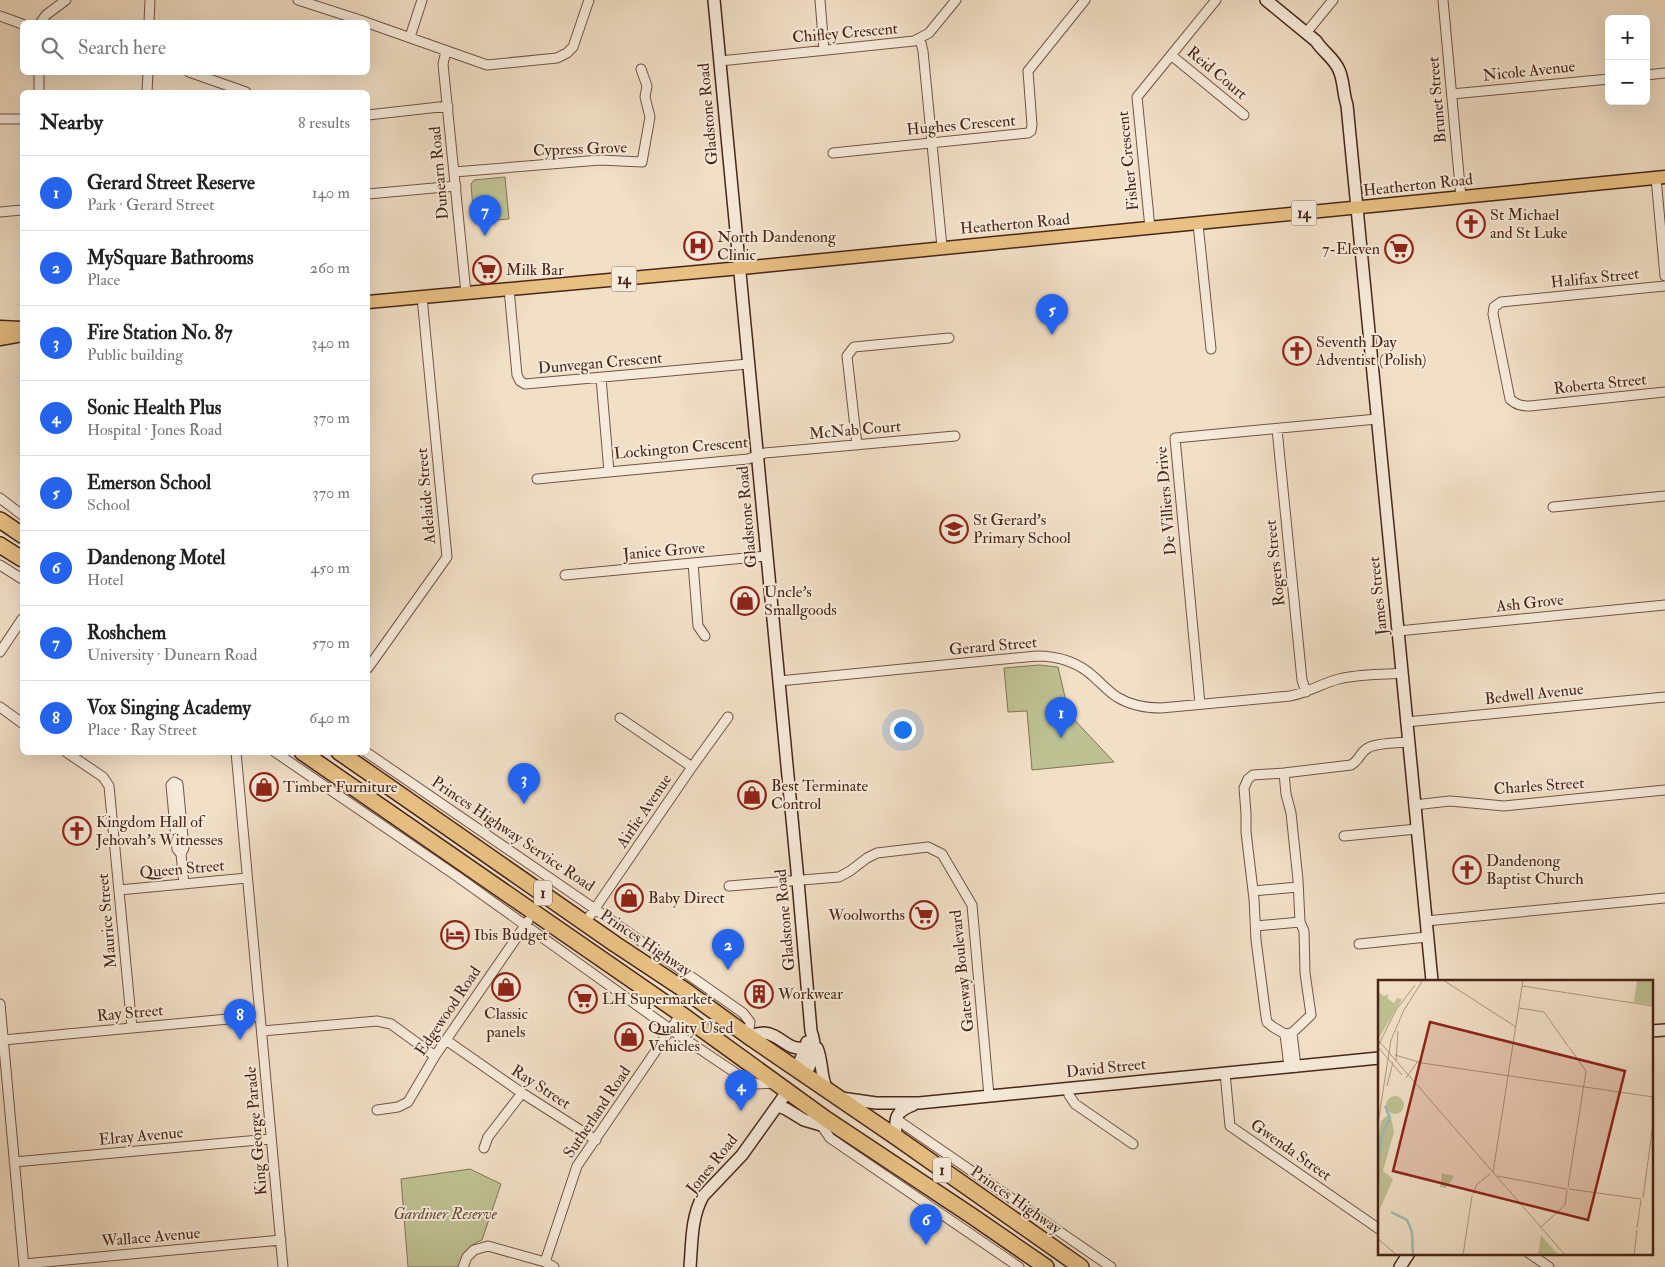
<!DOCTYPE html>
<meta charset="utf-8">
<style>
body{margin:0;font-family:"IM FELL Double Pica",serif;background:#f2f2f2;color:#222}
.controls{position:absolute;right:15px;top:15px;display:grid;overflow:hidden;border-radius:8px;box-shadow:0 5px 20px #0002}
.controls button{width:45px;height:45px;display:grid;place-items:center;padding:0;border:0;border-bottom:1px solid #e0e0e0;background:#fff;color:#222;font:25px sans-serif}
.you{position:absolute;left:902px;top:729px;width:18px;height:18px;margin:-12px;border:4px solid #fff;border-radius:50%;background:#1a73e8;box-shadow:0 0 0 8px #1a73e833}
.badge{display:grid;place-items:center;width:32px;height:32px;border-radius:50%;background:#2563eb;color:#fff;font-size:16px;font-weight:700}
.pin{position:absolute;translate:-50% -41px;filter:drop-shadow(0 1px 2px #0008)}
.pin::after{content:'';position:absolute;top:26px;width:18px;height:15px;background:inherit;clip-path:polygon(0 0,100% 0,50% 100%)}
.list{margin:0;padding:0;list-style:none}
h2{display:flex;justify-content:space-between;align-items:center;height:65px;margin:0;padding:0 20px;font-size:21px}
h2 small{font-size:16px;font-weight:400;color:#767676}
.list li{display:grid;grid-template-columns:32px 1fr auto;gap:15px;align-items:center;box-sizing:border-box;height:75px;padding:0 20px;border-top:1px solid #e0e0e0}
.list b{display:block;font-size:19px;white-space:nowrap}
.list p{margin:0;font-size:16px;white-space:nowrap;color:#767676}
.list em{font-size:16px;font-style:normal;color:#767676}
.icon{flex:none;width:28px;height:28px;fill:none;stroke:currentColor;stroke-width:2;stroke-linecap:round;stroke-linejoin:round}
.map{position:relative;flex:none;width:1665px;height:1267px;overflow:hidden}
.search{position:absolute;background:#fff;box-shadow:0 5px 20px #0002;left:20px;top:20px;width:350px;height:55px;display:flex;align-items:center;gap:12px;box-sizing:border-box;padding:0 18px;border-radius:8px;color:#767676;font-size:19px}
.panel{position:absolute;background:#fff;box-shadow:0 5px 20px #0002;left:20px;top:90px;width:350px;height:665px;border-radius:8px}
.map>svg:first-child{display:block}
</style>
<div class="map">
<svg width="1665" height="1267" viewBox="0 0 1665 1267">
<rect width="100%" height="100%" fill="#f1dfc6"/>
<filter id="stains"><feTurbulence type="fractalNoise" baseFrequency=".004" numOctaves="4"/><feColorMatrix values="0 0 0 0 .2 0 0 0 0 .09 0 0 0 0 .02 0 0 0 .5 -.17"/></filter>
<radialGradient id="worn" r=".72"><stop offset=".6" stop-color="#630" stop-opacity="0"/><stop offset="1" stop-color="#630" stop-opacity=".3"/></radialGradient>
<!-- green -->
<path fill="#bec192" stroke="#847455" d="M505,177L509,219L474,222L471,184L474,180Z
M1039,665L1058,667L1069,714L1114,762L1032,770L1027,711L1008,712L1004,668Z
M470,1169L501,1184L482,1240C468,1245 464,1253 459,1267H408L401,1179Z"/>
<g fill="none" stroke-linecap="round" stroke-linejoin="round">
<defs>
<path id="street" d="M298,0L366,22
M820,0L824,50
M1443,0L1461,197
M0,16L22,24
M41,22L46,15L66,0
M149,22L150,0
M368,23L487,65L557,58L567,53L573,47L589,0
M1306,33L1333,0
M410,37L422,0
M920,39L923,51L942,247
M446,51L443,64L466,293
M1171,55L1244,115
M720,61L914,41L929,33L956,0
M189,72L246,92
M1646,75L1665,73
M39,92V72
M147,92L148,72
M1452,94L1609,79
M368,115L448,106
M0,119H22
M833,153L1028,133L1031,131L1032,125L1028,71L1085,0
M454,172L600,160L642,162L650,117L645,97L647,86L641,69
M1656,178L1665,276
M368,194L456,186
M0,212L22,210
M1198,224L1211,349
M1150,228L1137,97L1216,0
M1665,286L1501,302L1494,307L1493,314L1510,399C1516,405 1522,406 1530,406L1665,392
M509,289L517,375L520,381L525,384L748,364
M601,378L609,472L748,459L765,453L955,436
M1277,429L1302,680L1306,692
M857,445L847,356L854,347L949,338
M537,479L609,472
M0,498L22,515
M1553,507L1665,496
M693,563L698,626L705,636
M0,565L22,579
M565,575L767,556
M1398,631L1665,605
M0,652L22,619
M368,668L447,557L422,297
M779,681L1037,656C1059,656 1078,662 1094,677C1102,684 1108,691 1117,697C1130,705 1146,708 1161,708L1290,696C1308,693 1322,683 1339,679C1359,674 1381,675 1402,673
M1200,704L1175,438L1377,419
M0,707L22,723
M620,718L692,767
M1406,722L1665,697
M66,752L103,777L109,786L132,1028
M236,752L283,1267
M275,752L458,877L670,1029L743,1078L757,1084L775,1083
M366,752L595,909L743,1013L750,1022L748,1036
M1284,773L1286,794L1291,813L1298,880L1300,922L1304,931L1305,973L1311,1015L1292,1033L1285,1034L1273,1027L1267,1022L1266,1017L1256,940L1254,899L1246,832V813L1244,788L1248,779L1253,775L1284,773L1351,765C1359,761 1360,752 1368,748C1376,743 1398,743 1408,742
M1414,805L1450,801L1504,806L1665,790
M1344,836L1417,829
M181,854L177,849L171,785L174,782L178,784L184,848L181,854L184,884
M729,886L839,877L850,871L867,858L877,853L928,847L942,854L972,905L989,1096
M119,890L247,878
M1253,891L1298,887
M1426,921L1665,898
M585,923L692,767L728,717
M1256,926L1300,922
M1359,944L1427,937
M0,1004L24,1267
M262,1031L377,1021L391,1024L435,1056
M1292,1033L1296,1067
M1285,1034L1289,1067
M3,1040L260,1016
M446,1040L522,1093L596,1140
M1225,1073L1230,1126L1379,1229
M1068,1088L1069,1095L1075,1104L1133,1144
M377,1110L398,1107L408,1102L435,1056L528,921
M896,1119L1111,1267
M821,1125L830,1138L1019,1267
M484,1148L488,1137L522,1093
M14,1162L271,1139
M1529,1253L1549,1267
M545,1262L577,1166L681,1014
M24,1264L281,1240
M463,1267L467,1257L474,1250L488,1246L545,1262L554,1267"/>
<path id="secondary" d="M714,0L798,881L811,1031C817,1048 815,1060 804,1075
M1266,0L1316,41C1323,52 1334,58 1339,70C1344,81 1343,94 1347,105L1432,981
M1651,1031L1665,1030
M748,1036C754,1035 759,1033 764,1033C781,1034 786,1051 805,1048
M817,1048C823,1062 820,1075 827,1090
M797,1070L807,1042
M841,1098L876,1103H919L1379,1058
M778,1106L786,1109L804,1120L821,1125L826,1119
M896,1137C895,1119 894,1112 913,1105
M690,1267C692,1243 691,1217 703,1196L742,1155L787,1092
M1400,1267L1409,1253"/>
<path id="primary" d="M368,302L752,267L1665,177
M0,327L22,328
M0,339L22,335"/>
<path id="highway" d="M0,520L22,535
M0,545L22,559
M302,752L681,1014L826,1119L972,1216L1046,1267
M339,752L615,944L686,991L748,1036L896,1137L1081,1267"/>
</defs>
<!-- street casing -->
<use href="#street" stroke="#735444" stroke-width="11"/>
<!-- secondary casing -->
<use href="#secondary" stroke="#492618" stroke-width="14"/>
<!-- primary casing -->
<use href="#primary" stroke="#492618" stroke-width="15"/>
<!-- highway casing -->
<use href="#highway" stroke="#492618" stroke-width="18"/>
<!-- street -->
<use href="#street" stroke="#f6eada" stroke-width="9"/>
<!-- secondary -->
<use href="#secondary" stroke="#f6eada" stroke-width="11"/>
<!-- primary -->
<use href="#primary" stroke="#e8c083" stroke-width="12"/>
<!-- highway -->
<use href="#highway" stroke="#e8c083" stroke-width="15"/>
</g>
<!-- icons -->
<defs>
<symbol id="church-ring" viewBox="-11 -11 22 22"><circle r="9.5" fill="#f6eada" stroke="#8f2418" stroke-width="1.5"/><path d="M-1.2-6h2.4v3.5h3.3v2.4h-3.3V6h-2.4V-.1h-3.3v-2.4h3.3Z" fill="#8f2418"/></symbol>
<symbol id="hospital-ring" viewBox="-11 -11 22 22"><circle r="9.5" fill="#f6eada" stroke="#8f2418" stroke-width="1.5"/><path d="M-5-5h3v3.5h4V-5h3V5h-3V1.5h-4V5h-3Z" fill="#8f2418"/></symbol>
<symbol id="supermarket-ring" viewBox="-11 -11 22 22"><circle r="9.5" fill="#f6eada" stroke="#8f2418" stroke-width="1.5"/><path d="M-6-5.5h2.5l.6 2H6L4.5 2H-2.5L-4.4-4H-6ZM-1.5 3.2a1.3 1.3 0 1 0 .1 0ZM3 3.2a1.3 1.3 0 1 0 .1 0Z" fill="#8f2418"/></symbol>
<symbol id="school-ring" viewBox="-11 -11 22 22"><circle r="9.5" fill="#f6eada" stroke="#8f2418" stroke-width="1.5"/><path d="M0-5L7-2L0 1L-7-2ZM-4 1L0 2.5L4 1V4Q0 6-4 4Z" fill="#8f2418"/></symbol>
<symbol id="shop-ring" viewBox="-11 -11 22 22"><circle r="9.5" fill="#f6eada" stroke="#8f2418" stroke-width="1.5"/><path d="M-5-2.5h2.3a2.7 3.5 0 0 1 5.4 0H5L5.5 6h-11ZM-1.5-2.5h3a1.5 2.3 0 0 0-3 0Z" fill="#8f2418"/></symbol>
<symbol id="hotel-ring" viewBox="-11 -11 22 22"><circle r="9.5" fill="#f6eada" stroke="#8f2418" stroke-width="1.5"/><path d="M-6-4.5h1.5V1H6V5H4.5V3h-9V5H-6ZM-4 0a1.8 1.8 0 1 1 3.6 0ZM.5 0V-2.5h3Q6-2.5 6 0Z" fill="#8f2418"/></symbol>
<symbol id="building-ring" viewBox="-11 -11 22 22"><circle r="9.5" fill="#f6eada" stroke="#8f2418" stroke-width="1.5"/><path d="M-4-6H4V6H1V3H-1V6H-4ZM-2.5-4.3h1.7v1.8h-1.7ZM.8-4.3h1.7v1.8H.8ZM-2.5-1h1.7V.8h-1.7ZM.8-1h1.7V.8H.8Z" fill="#8f2418"/></symbol>
</defs>
<g fill-rule="evenodd">
<use href="#church-ring" x="1455" y="208" width="32" height="32"/>
<use href="#hospital-ring" x="682" y="230" width="32" height="32"/>
<use href="#supermarket-ring" x="1383" y="233" width="32" height="32"/>
<use href="#supermarket-ring" x="471" y="254" width="32" height="32"/>
<use href="#church-ring" x="1281" y="335" width="32" height="32"/>
<use href="#school-ring" x="938" y="513" width="32" height="32"/>
<use href="#shop-ring" x="729" y="585" width="32" height="32"/>
<use href="#shop-ring" x="248" y="771" width="32" height="32"/>
<use href="#shop-ring" x="736" y="779" width="32" height="32"/>
<use href="#church-ring" x="61" y="815" width="32" height="32"/>
<use href="#church-ring" x="1451" y="854" width="32" height="32"/>
<use href="#shop-ring" x="613" y="882" width="32" height="32"/>
<use href="#supermarket-ring" x="908" y="899" width="32" height="32"/>
<use href="#hotel-ring" x="439" y="919" width="32" height="32"/>
<use href="#shop-ring" x="490" y="971" width="32" height="32"/>
<use href="#building-ring" x="743" y="978" width="32" height="32"/>
<use href="#supermarket-ring" x="567" y="983" width="32" height="32"/>
<use href="#shop-ring" x="613" y="1021" width="32" height="32"/>
</g>
<g text-anchor="middle" dominant-baseline="central" stroke-width="4" stroke-linejoin="round" paint-order="stroke">
<!-- shield labels -->
<g fill="#f6eada" stroke="#7d6152" stroke-width="1">
<rect x="1291.5" y="200.5" width="25" height="25" rx="4"/>
<rect x="611.5" y="266.5" width="25" height="25" rx="4"/>
<rect x="534" y="880.5" width="18" height="25" rx="4"/>
<rect x="933" y="1157.5" width="18" height="25" rx="4"/>
</g>
<g font-size="15" font-weight="bold" fill="#492618">
<text x="1304" y="213">14</text>
<text x="624" y="279">14</text>
<text x="543" y="893">1</text>
<text x="942" y="1170">1</text>
</g>
<!-- street labels -->
<g font-size="16" fill="#492618" stroke="#f6eada">
<text transform="translate(845 33) rotate(-5)">Chifley Crescent</text>
<text transform="translate(1529 71) rotate(-6)">Nicole Avenue</text>
<text transform="translate(1217 73) rotate(40)">Reid Court</text>
<text transform="translate(1437 100) rotate(-95)">Brunet Street</text>
<text transform="translate(708 114) rotate(-95)">Gladstone Road</text>
<text transform="translate(961 125) rotate(-5)">Hughes Crescent</text>
<text transform="translate(580 149) rotate(-2)">Cypress Grove</text>
<text transform="translate(1128 161) rotate(-96)">Fisher Crescent</text>
<text transform="translate(439 173) rotate(-95)">Dunearn Road</text>
<text transform="translate(1418 185) rotate(-6)">Heatherton Road</text>
<text transform="translate(1015 224) rotate(-5)">Heatherton Road</text>
<text transform="translate(1595 278) rotate(-6)">Halifax Street</text>
<text transform="translate(600 363) rotate(-5)">Dunvegan Crescent</text>
<text transform="translate(1600 384) rotate(-6)">Roberta Street</text>
<text transform="translate(855 430) rotate(-5)">McNab Court</text>
<text transform="translate(681 448) rotate(-5)">Lockington Crescent</text>
<text transform="translate(426 496) rotate(-95)">Adelaide Street</text>
<text transform="translate(1166 501) rotate(-95)">De Villiers Drive</text>
<text transform="translate(747 517) rotate(-95)">Gladstone Road</text>
<text transform="translate(664 551) rotate(-5)">Janice Grove</text>
<text transform="translate(1275 563) rotate(-96)">Rogers Street</text>
<text transform="translate(1378 596) rotate(-96)">James Street</text>
<text transform="translate(1530 603) rotate(-6)">Ash Grove</text>
<text transform="translate(993 646) rotate(-5)">Gerard Street</text>
<text transform="translate(1534 694) rotate(-6)">Bedwell Avenue</text>
<text transform="translate(1539 786) rotate(-4)">Charles Street</text>
<text transform="translate(644 811) rotate(-56)">Airlie Avenue</text>
<text transform="translate(513 834) rotate(34)">Princes Highway Service Road</text>
<text transform="translate(182 869) rotate(-5)">Queen Street</text>
<text transform="translate(785 920) rotate(-95)">Gladstone Road</text>
<text transform="translate(107 921) rotate(-95)">Maurice Street</text>
<text transform="translate(646 943) rotate(34)">Princes Highway</text>
<text transform="translate(962 971) rotate(-96)">Gateway Boulevard</text>
<text transform="translate(448 1011) rotate(-56)">Edgewood Road</text>
<text transform="translate(130 1013) rotate(-5)">Ray Street</text>
<text transform="translate(1106 1068) rotate(-6)">David Street</text>
<text transform="translate(541 1087) rotate(33)">Ray Street</text>
<text transform="translate(597 1112) rotate(-56)">Sutherland Road</text>
<text transform="translate(256 1131) rotate(-95)">King George Parade</text>
<text transform="translate(141 1136) rotate(-5)">Elray Avenue</text>
<text transform="translate(1291 1150) rotate(35)">Gwenda Street</text>
<text transform="translate(712 1164) rotate(-51)">Jones Road</text>
<text transform="translate(1016 1200) rotate(35)">Princes Highway</text>
<text transform="translate(151 1237) rotate(-5)">Wallace Avenue</text>
</g>
<!-- poi labels -->
<g font-size="16" fill="#492618" stroke="#f6eada" text-anchor="start">
<text x="1490" y="215">St Michael<tspan x="1490" dy="18">and St Luke</tspan></text>
<text x="717" y="237">North Dandenong<tspan x="717" dy="18">Clinic</tspan></text>
<text x="1380" y="249" text-anchor="end">7-Eleven</text>
<text x="506" y="270">Milk Bar</text>
<text x="1316" y="342">Seventh Day<tspan x="1316" dy="18">Adventist (Polish)</tspan></text>
<text x="973" y="520">St Gerard's<tspan x="973" dy="18">Primary School</tspan></text>
<text x="764" y="592">Uncle's<tspan x="764" dy="18">Smallgoods</tspan></text>
<text x="771" y="786">Best Terminate<tspan x="771" dy="18">Control</tspan></text>
<text x="283" y="787">Timber Furniture</text>
<text x="96" y="822">Kingdom Hall of<tspan x="96" dy="18">Jehovah's Witnesses</tspan></text>
<text x="1486" y="861">Dandenong<tspan x="1486" dy="18">Baptist Church</tspan></text>
<text x="648" y="898">Baby Direct</text>
<text x="905" y="915" text-anchor="end">Woolworths</text>
<text x="474" y="935">Ibis Budget</text>
<text x="778" y="994">Workwear</text>
<text x="602" y="999">LH Supermarket</text>
<text x="506" y="1014" text-anchor="middle">Classic<tspan x="506" dy="18">panels</tspan></text>
<text x="648" y="1028">Quality Used<tspan x="648" dy="18">Vehicles</tspan></text>
</g>
<!-- park labels -->
<g font-size="16" font-style="italic" fill="#664d36" stroke="#f6eada">
<text x="445" y="1214">Gardiner Reserve</text>
</g>
</g>
<!-- overview -->
<g transform="translate(1378 980)">
<rect width="275" height="275" fill="#f1dfc6"/>
<path d="M259,0H275V25L256,22ZM0,12L6,16L11,14L9,18L16,23L19,18L24,19L1,58ZM8 125a9 9 0 1 1 18 0a9 9 0 1 1-18 0ZM12,133L16,152L5,191L15,199L2,229L0,162L3,141ZM64,193L76,196L68,208L62,207ZM163,255L180,275H160Z" fill="#bec192"/>
<path fill="none" stroke="#9bbcb8" stroke-width="2.5" d="M0,181L5,152L12,138L7,126M13,232L29,240L34,252L35,275"/>
<path fill="none" stroke="#ae9580" stroke-width="1" d="M65,0L138,47M144,6L275,26M141,28L166,32L190,66M0,60L187,275M1,64L18,30L37,5M0,67L24,95M17,75L44,83L275,117M18,81L20,51M28,98L40,81M9,106L15,82M0,143L13,60L26,30L45,0M115,192L145,0M119,196L189,209M190,207L208,91L191,67M191,209L263,219M95,214L99,204L112,194M265,218L275,144M163,247L187,225L189,210M259,248L263,220M0,259L19,275M85,275L94,216M256,275L259,250"/>
<path fill="#8f2418" fill-opacity="0.15" stroke="#8f2418" stroke-width="2.5" d="M52,42L247,91L210,240L15,191Z"/>
<rect width="275" height="275" fill="none" stroke="#492618" stroke-width="2.5"/>
</g>
<rect width="100%" height="100%" filter="url(#stains)"/>
<rect width="100%" height="100%" fill="url(#worn)"/>
</svg>
<div class="controls">
<button>+</button>
<button>−</button>
</div>
<div class="you"></div>
<div class="pin badge" style="left:1061px;top:738px">1</div>
<div class="pin badge" style="left:728px;top:970px">2</div>
<div class="pin badge" style="left:524px;top:804px">3</div>
<div class="pin badge" style="left:741px;top:1111px">4</div>
<div class="pin badge" style="left:1052px;top:335px">5</div>
<div class="pin badge" style="left:926px;top:1245px">6</div>
<div class="pin badge" style="left:485px;top:236px">7</div>
<div class="pin badge" style="left:240px;top:1040px">8</div>
<div class="search"><svg class="icon" aria-label="search" viewBox="0 0 24 24"><circle cx="10" cy="10" r="6"/><path d="M15 15l6 6"/></svg>Search here</div>
<section class="panel">
<h2>Nearby<small>8 results</small></h2>
<ul class="list">
<li><span class="badge">1</span><div><b>Gerard Street Reserve</b><p>Park · Gerard Street</p></div><em>140 m</em></li>
<li><span class="badge">2</span><div><b>MySquare Bathrooms</b><p>Place</p></div><em>260 m</em></li>
<li><span class="badge">3</span><div><b>Fire Station No. 87</b><p>Public building</p></div><em>340 m</em></li>
<li><span class="badge">4</span><div><b>Sonic Health Plus</b><p>Hospital · Jones Road</p></div><em>370 m</em></li>
<li><span class="badge">5</span><div><b>Emerson School</b><p>School</p></div><em>370 m</em></li>
<li><span class="badge">6</span><div><b>Dandenong Motel</b><p>Hotel</p></div><em>450 m</em></li>
<li><span class="badge">7</span><div><b>Roshchem</b><p>University · Dunearn Road</p></div><em>570 m</em></li>
<li><span class="badge">8</span><div><b>Vox Singing Academy</b><p>Place · Ray Street</p></div><em>640 m</em></li>
</ul>
</section>
</div>
